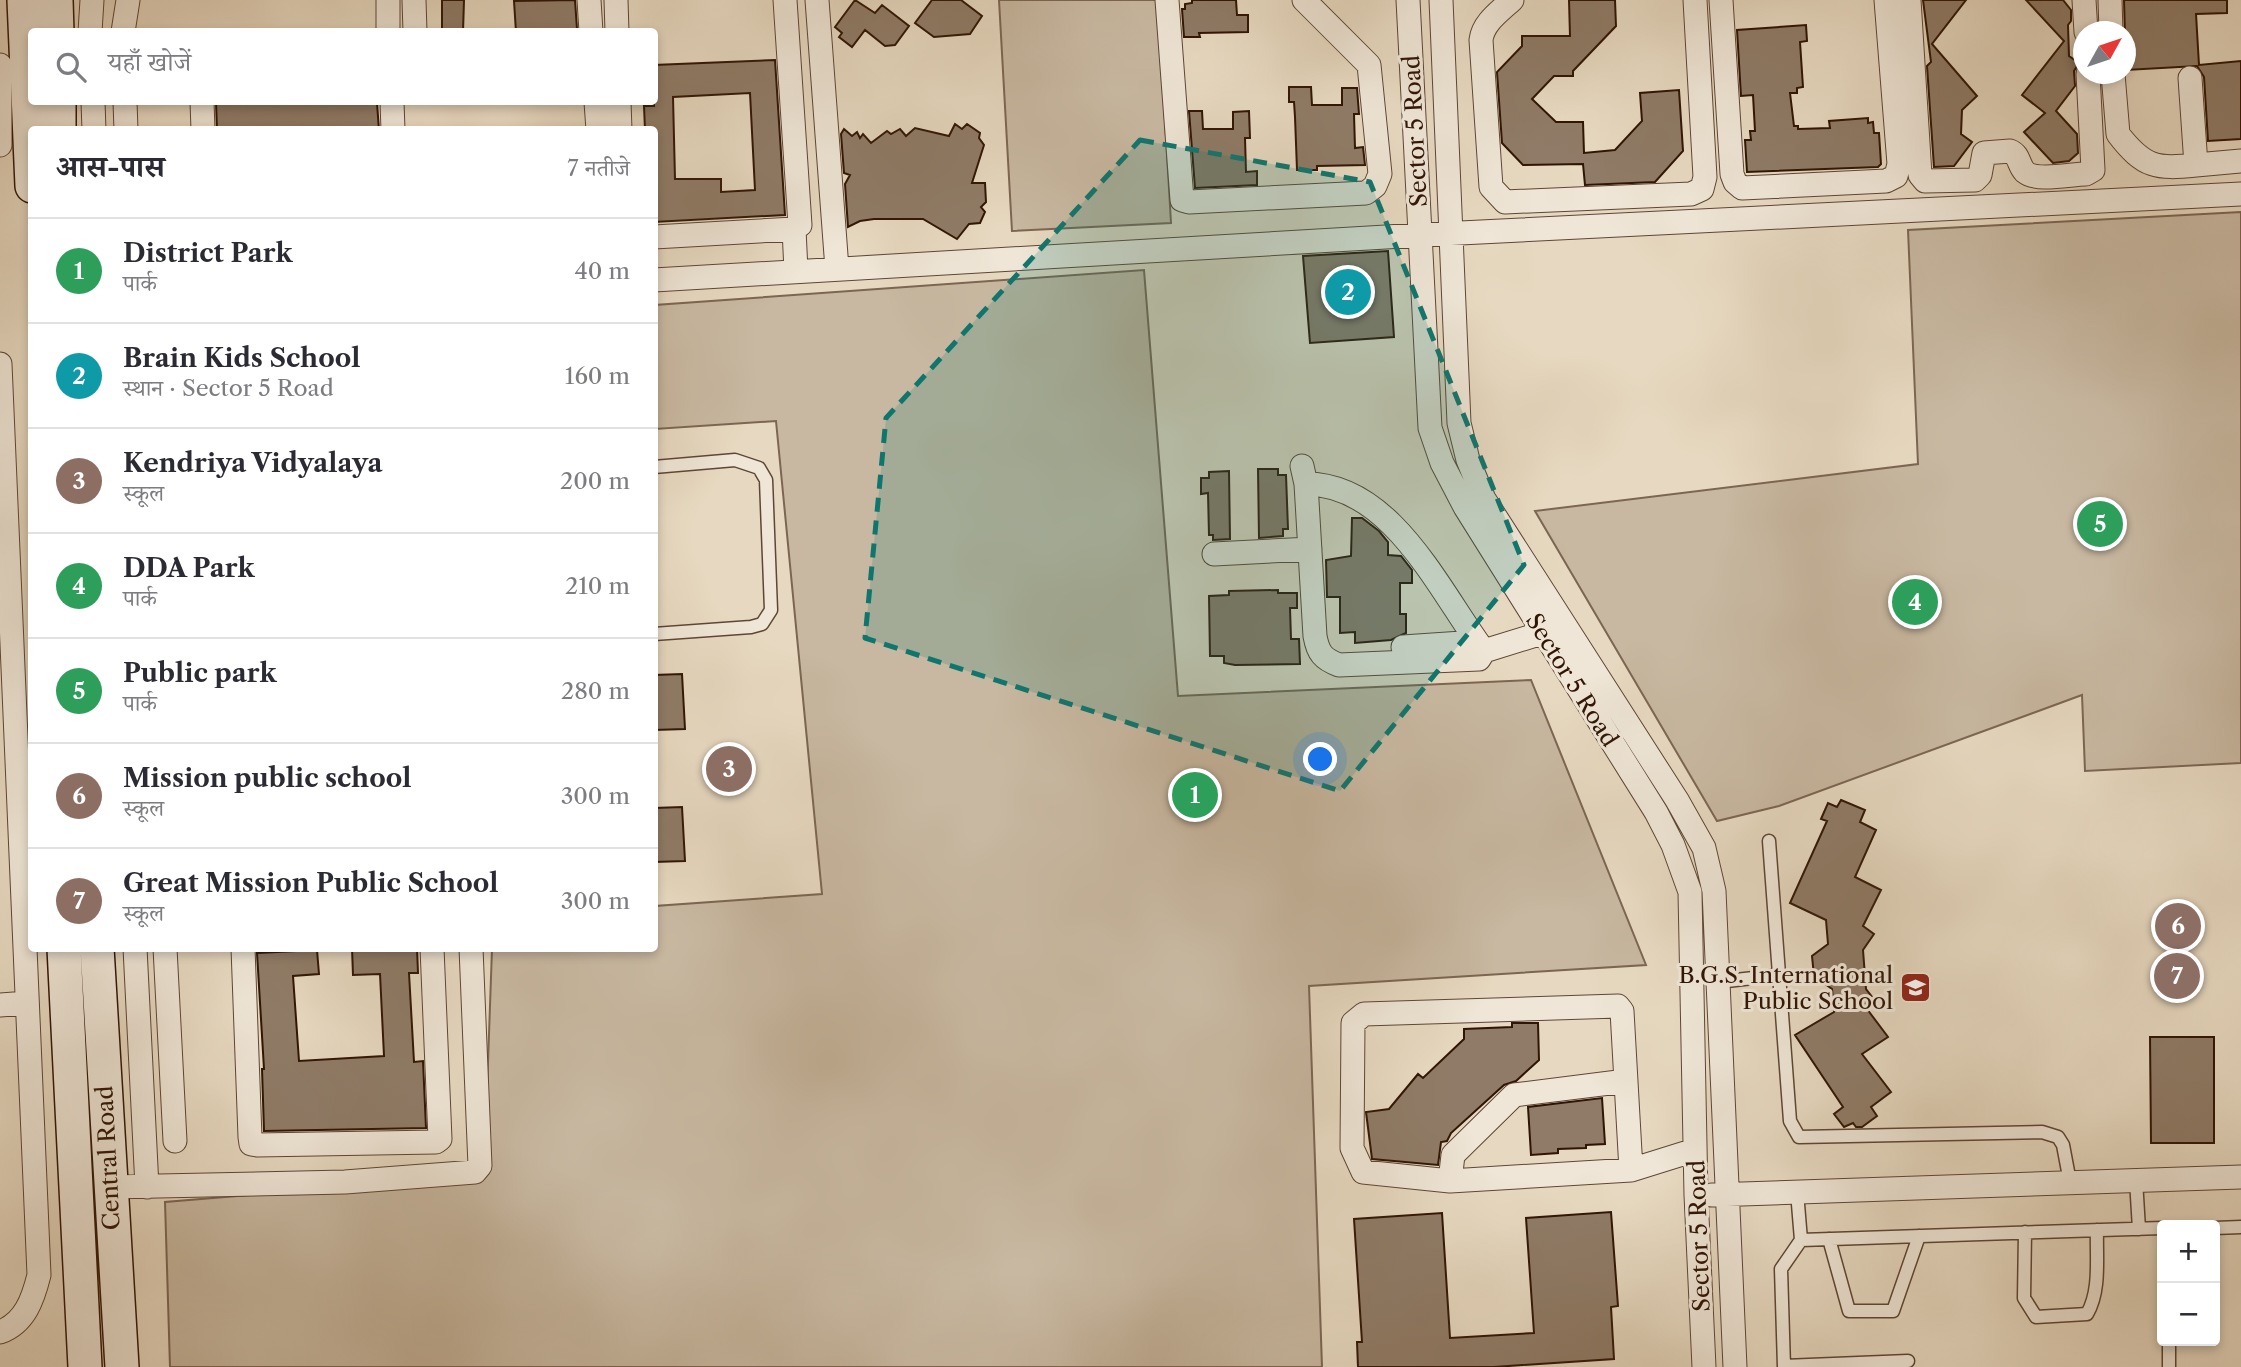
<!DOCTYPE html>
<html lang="hi">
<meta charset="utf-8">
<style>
body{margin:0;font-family:"Libre Caslon Text","Noto Serif Devanagari",serif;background:#f2f2f3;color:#2b2b33}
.controls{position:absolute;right:21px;bottom:21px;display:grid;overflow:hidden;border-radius:7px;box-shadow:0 4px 10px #0003}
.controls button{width:63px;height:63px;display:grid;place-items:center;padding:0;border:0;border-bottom:2px solid #e1e1e2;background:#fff;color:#2b2b33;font:35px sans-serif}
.compass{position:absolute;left:2073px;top:21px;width:63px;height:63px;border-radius:50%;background:#fff;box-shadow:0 4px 10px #0003;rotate:50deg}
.you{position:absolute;left:1321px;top:760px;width:24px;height:24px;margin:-18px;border:5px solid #fff;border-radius:50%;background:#1a73e8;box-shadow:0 0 0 10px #1a73e833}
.badge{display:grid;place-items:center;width:46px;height:46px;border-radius:50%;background:#0b8043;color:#fff;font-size:23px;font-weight:700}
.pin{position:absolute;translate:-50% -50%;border:4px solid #fff;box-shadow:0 2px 7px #0006}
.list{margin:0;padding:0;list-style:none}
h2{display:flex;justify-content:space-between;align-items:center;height:91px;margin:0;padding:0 28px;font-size:30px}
h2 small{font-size:23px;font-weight:400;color:#7c7c81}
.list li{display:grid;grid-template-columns:46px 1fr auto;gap:21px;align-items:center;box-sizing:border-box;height:105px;padding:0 28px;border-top:2px solid #e1e1e2}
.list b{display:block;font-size:26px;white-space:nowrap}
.list p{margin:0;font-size:23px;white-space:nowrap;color:#7c7c81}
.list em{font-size:23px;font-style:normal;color:#7c7c81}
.icon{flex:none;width:38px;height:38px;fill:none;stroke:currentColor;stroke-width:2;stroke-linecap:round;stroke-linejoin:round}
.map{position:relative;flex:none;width:2241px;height:1367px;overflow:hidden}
.search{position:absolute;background:#fff;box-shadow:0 4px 10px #0003;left:28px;top:28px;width:630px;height:77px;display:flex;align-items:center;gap:18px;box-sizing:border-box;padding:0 24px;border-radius:7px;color:#7c7c81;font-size:26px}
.panel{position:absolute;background:#fff;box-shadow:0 4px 10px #0003;left:28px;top:126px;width:630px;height:826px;border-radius:7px}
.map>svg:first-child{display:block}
</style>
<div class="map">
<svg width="2241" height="1367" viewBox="0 0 2241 1367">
<rect width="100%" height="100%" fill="#e7d9c1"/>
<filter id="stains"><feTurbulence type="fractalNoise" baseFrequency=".00286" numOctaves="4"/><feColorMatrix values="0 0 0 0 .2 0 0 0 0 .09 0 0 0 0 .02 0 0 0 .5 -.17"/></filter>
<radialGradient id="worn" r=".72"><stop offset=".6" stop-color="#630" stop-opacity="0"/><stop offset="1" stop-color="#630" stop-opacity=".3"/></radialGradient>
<!-- green -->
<path fill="#c8b8a1" stroke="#7c6653" stroke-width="2" d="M999,0H1158L1171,223L1012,231Z
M2241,212V763L2085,771L2082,695L1779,806L1717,821L1535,511L1918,464L1908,230Z
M1144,270L1178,696L1531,680L1646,965L1309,986L1322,1367H170L165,1202L484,1176L492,949L654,948L655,906L822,894L776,421L655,429V305Z"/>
<!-- building -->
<path fill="#8f7b67" stroke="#301505" stroke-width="2" fill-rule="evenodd" d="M442,0H464L463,32H442Z
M575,0L577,29L516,32L514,1Z
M855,0L875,13L882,5L909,26L895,45L885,46L865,30L852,47L839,37L842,33L835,27Z
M932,0H961L982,16L970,34L934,37L915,23Z
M1192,0H1236L1237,15H1248V32L1199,33L1200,37H1184L1182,9H1185V4L1192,3Z
M1569,0H1615L1616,26L1573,71V76H1554L1532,99L1556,122H1583L1584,153L1615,150L1642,121L1640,93L1679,90L1683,151L1655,182L1585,185L1583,164L1523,165L1502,143L1497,72L1522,46V36H1570Z
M1923,0H1966L1932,44L1977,96L1962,110L1961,134L1972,142L1954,166L1934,167L1927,66L1931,62Z
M2026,0H2063L2071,10V21L2068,25L2069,56L2079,63L2074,71L2075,86L2056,111L2077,134L2078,153L2069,161L2053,163L2024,132L2045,113L2022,95L2064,41Z
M2124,0H2227V13L2196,14L2199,65L2241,61V139L2208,141L2204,77L2197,66L2126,70Z
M1806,25L1807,41L1800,42L1803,87L1797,88V93H1790L1794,126H1798V129L1830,128L1829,121L1868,118V123L1873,122L1874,133H1879L1881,164L1878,167L1747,172L1745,140H1751L1750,131H1755L1753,95L1741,96L1737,30Z
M775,60L785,215L654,222V130H645L644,106H654V65ZM750,93L755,190L721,192V179H675L673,97Z
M1289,87H1311L1312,105H1342V88H1357L1359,114H1354L1355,148L1363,147L1365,165L1317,166V170H1297L1295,117L1294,102H1289Z
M216,102L377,103L379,130H217Z
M1189,111H1202L1203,129H1233V112L1249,111L1250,138H1245L1246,172L1257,171V185L1195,188Z
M955,124L962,129L967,124L980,133L979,138L984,145L972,183H985L986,202L981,207L985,212L980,223L969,224L957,239L923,219H874L860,221L848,227L845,184L850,175L844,173L841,134L844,129L852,136L857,132L860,138L863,134L871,143L887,131L891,134L900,129L906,136L915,128L949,136Z
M1388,251L1394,337L1310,343L1303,256Z
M1258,469H1278V475H1286L1288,529H1283V536L1259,538Z
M1229,471L1230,539L1213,540V535H1209L1208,493L1201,494V478H1209V472Z
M1352,518H1362L1379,531L1388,542V555L1401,556L1412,570V583H1400V614H1406V633L1391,640L1355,643V632L1340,633V597H1327L1326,560L1351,556Z
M1278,590V593H1297V608H1290L1291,639H1299L1300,664L1235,665L1224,663V656H1210L1209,596L1229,595V591Z
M682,674L685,729L654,730V675Z
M1841,800L1865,810L1860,822L1876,830L1855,877L1881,890L1863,926L1874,934L1863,950L1866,989L1873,998L1864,1005L1888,1037L1862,1054L1891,1092L1871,1107L1877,1116L1862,1127H1856L1853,1123L1844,1127L1834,1114L1843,1107L1795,1035L1834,1012L1832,989L1814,976L1812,956L1828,944L1826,920L1790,903L1827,821L1821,819L1828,803L1837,807Z
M682,807L685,861L654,862V808Z
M352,948H417L418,973H409L414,1062L423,1061L426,1128L264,1131L262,1069H264L257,953L317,950L319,974L293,976L299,1061L384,1056L380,974L353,975Z
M1512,1023H1538L1539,1060L1516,1081L1504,1085L1451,1133L1447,1141L1441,1142L1438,1165L1372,1159L1366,1112L1389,1109L1418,1074L1423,1078L1464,1039V1029L1512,1027Z
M2150,1037H2214V1143H2151Z
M1602,1098L1605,1144L1586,1145V1148L1558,1149V1153L1531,1155L1528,1107Z
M1611,1212L1618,1306L1611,1307L1614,1359L1494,1367H1358L1357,1342H1362L1354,1219L1442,1213L1450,1338L1534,1333L1526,1218Z"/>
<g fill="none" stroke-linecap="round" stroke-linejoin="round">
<defs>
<path id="lane" d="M654,467L735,460L759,468L766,480L771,610L762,624L751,627L654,634
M1769,841L1790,1121L1799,1137L2042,1132L2058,1137L2063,1145L2070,1182
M1718,982L1780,975
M2136,1180L2139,1229
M1797,1192L1801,1240L2162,1228
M2215,1228L2241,1227
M2025,1232L2024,1298L2036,1317L2087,1314C2101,1290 2096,1257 2097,1230
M1829,1239L1849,1311H1893L1919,1236
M2169,1341V1367
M1784,1366L1908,1361
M1784,1367L1781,1269L1801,1240"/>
<path id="street" d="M388,0V32
M414,0L415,32
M589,0L591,32
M616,0L617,32
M817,0L837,269
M1167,0L1182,200L1189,202L1366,193L1375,186L1380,174L1369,65L1304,0
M1408,0L1430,428L1442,463L1465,507L1656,812L1673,845L1690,892L1696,1195L1704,1367
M1441,0L1459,423L1468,460L1484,499L1677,800L1704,848L1714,891L1735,1367
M1512,0C1499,12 1483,23 1481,40L1491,187L1505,202L1691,194L1702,189L1705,177L1695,0
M1721,0L1732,174L1735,182L1742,188L1886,181L1896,176L1899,164L1886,0
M1909,0L1920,175L1925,181L1975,180L1980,175L1984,153L2010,151C2020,155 2018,165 2025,172C2037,182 2071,174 2086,174L2093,170L2088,74
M2084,0L2086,32
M2110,0L2111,32
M90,32L92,0
M123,32L128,0
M0,65V145
M2113,74L2118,134C2144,168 2157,169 2196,165L2190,78
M93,102L94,130
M125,102L126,130
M202,102L203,130
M392,102L393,130
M596,102L598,130
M619,102L620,130
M2196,165L2241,161
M794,229L796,271
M654,237L794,229L800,225L785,0
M654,280L1420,235L2241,194
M0,364L39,1275C33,1299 25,1323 0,1332
M1302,466L1306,484L1315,636C1318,653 1323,659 1339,665L1479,659L1484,651L1542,633
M1306,484C1392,484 1439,591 1484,651
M1214,554L1310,549
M1403,647L1477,642
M135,948L147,1187
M165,948L175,1141
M243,948L250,1137L251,1144L257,1145L436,1142L440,1139L432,948
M0,1005L27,1003
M1631,1170L1622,1011L1618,1006L1364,1014L1353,1023L1352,1148L1363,1172L1450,1181L1631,1170L1695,1150
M1450,1181L1453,1155L1514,1095L1626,1081
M110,1187L345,1182L475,1172L480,1166L471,948
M1712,1195L2241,1177"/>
<path id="secondary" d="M24,0L32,186
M56,0L57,32
M59,102V130
M64,948L85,1367
M97,948L122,1367"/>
</defs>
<!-- lane casing -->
<use href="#lane" stroke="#5e4634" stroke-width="15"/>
<!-- street casing -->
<use href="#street" stroke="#5e4634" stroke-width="25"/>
<!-- secondary casing -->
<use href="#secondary" stroke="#301505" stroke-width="36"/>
<!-- lane -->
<use href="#lane" stroke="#efe6d7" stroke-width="12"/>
<!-- street -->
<use href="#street" stroke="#efe6d7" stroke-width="23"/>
<!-- secondary -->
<use href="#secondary" stroke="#efe6d7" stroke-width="33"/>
</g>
<!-- marked area -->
<path fill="#0f766e" fill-opacity="0.2" stroke="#0f766e" stroke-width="5" stroke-dasharray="14 9" stroke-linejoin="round" d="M1140,140L1370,182L1524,565L1340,791L865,638L886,418Z"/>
<!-- icons -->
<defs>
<symbol id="school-square" viewBox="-11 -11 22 22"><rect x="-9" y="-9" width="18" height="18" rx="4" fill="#8f2418" stroke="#efe6d7"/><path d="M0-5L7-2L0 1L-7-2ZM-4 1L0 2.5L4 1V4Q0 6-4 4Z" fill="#fff"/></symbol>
</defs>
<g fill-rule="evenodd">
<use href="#school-square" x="1898" y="970" width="35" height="35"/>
</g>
<g text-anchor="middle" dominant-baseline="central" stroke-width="6" stroke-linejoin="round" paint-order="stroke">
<!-- street labels -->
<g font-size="23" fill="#301505" stroke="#efe6d7">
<text transform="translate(1415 131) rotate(-93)">Sector 5 Road</text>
<text transform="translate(1572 680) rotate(58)">Sector 5 Road</text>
<text transform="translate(108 1158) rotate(-93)">Central Road</text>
<text transform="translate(1699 1236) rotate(-92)">Sector 5 Road</text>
</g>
<!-- poi labels -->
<g font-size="23" fill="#301505" stroke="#efe6d7" text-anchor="end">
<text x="1893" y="975">B.G.S. International<tspan x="1893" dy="26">Public School</tspan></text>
</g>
</g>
<rect width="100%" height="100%" filter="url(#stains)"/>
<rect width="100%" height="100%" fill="url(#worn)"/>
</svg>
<div class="controls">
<button>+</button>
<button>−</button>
</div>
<svg class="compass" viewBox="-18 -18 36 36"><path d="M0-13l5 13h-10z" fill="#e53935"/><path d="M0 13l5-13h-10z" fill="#7c7c81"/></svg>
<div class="you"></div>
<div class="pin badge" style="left:1195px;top:795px;background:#2e9e5b">1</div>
<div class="pin badge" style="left:1348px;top:292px;background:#0f9aa8">2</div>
<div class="pin badge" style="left:729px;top:769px;background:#8d6e63">3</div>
<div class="pin badge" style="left:1915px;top:602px;background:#2e9e5b">4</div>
<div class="pin badge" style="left:2100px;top:524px;background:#2e9e5b">5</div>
<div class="pin badge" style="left:2178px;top:926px;background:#8d6e63">6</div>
<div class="pin badge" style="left:2177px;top:976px;background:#8d6e63">7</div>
<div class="search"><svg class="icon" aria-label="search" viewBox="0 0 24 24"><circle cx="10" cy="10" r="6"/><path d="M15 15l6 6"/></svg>यहाँ खोजें</div>
<section class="panel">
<h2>आस-पास<small>7 नतीजे</small></h2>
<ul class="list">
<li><span class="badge" style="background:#2e9e5b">1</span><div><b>District Park</b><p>पार्क</p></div><em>40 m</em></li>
<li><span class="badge" style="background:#0f9aa8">2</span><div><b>Brain Kids School</b><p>स्थान · Sector 5 Road</p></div><em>160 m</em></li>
<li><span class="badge" style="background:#8d6e63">3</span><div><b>Kendriya Vidyalaya</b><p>स्कूल</p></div><em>200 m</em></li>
<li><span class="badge" style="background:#2e9e5b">4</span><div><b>DDA Park</b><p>पार्क</p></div><em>210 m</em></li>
<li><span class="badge" style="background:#2e9e5b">5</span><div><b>Public park</b><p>पार्क</p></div><em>280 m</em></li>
<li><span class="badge" style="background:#8d6e63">6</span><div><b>Mission public school</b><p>स्कूल</p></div><em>300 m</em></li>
<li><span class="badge" style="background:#8d6e63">7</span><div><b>Great Mission Public School</b><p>स्कूल</p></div><em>300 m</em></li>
</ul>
</section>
</div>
